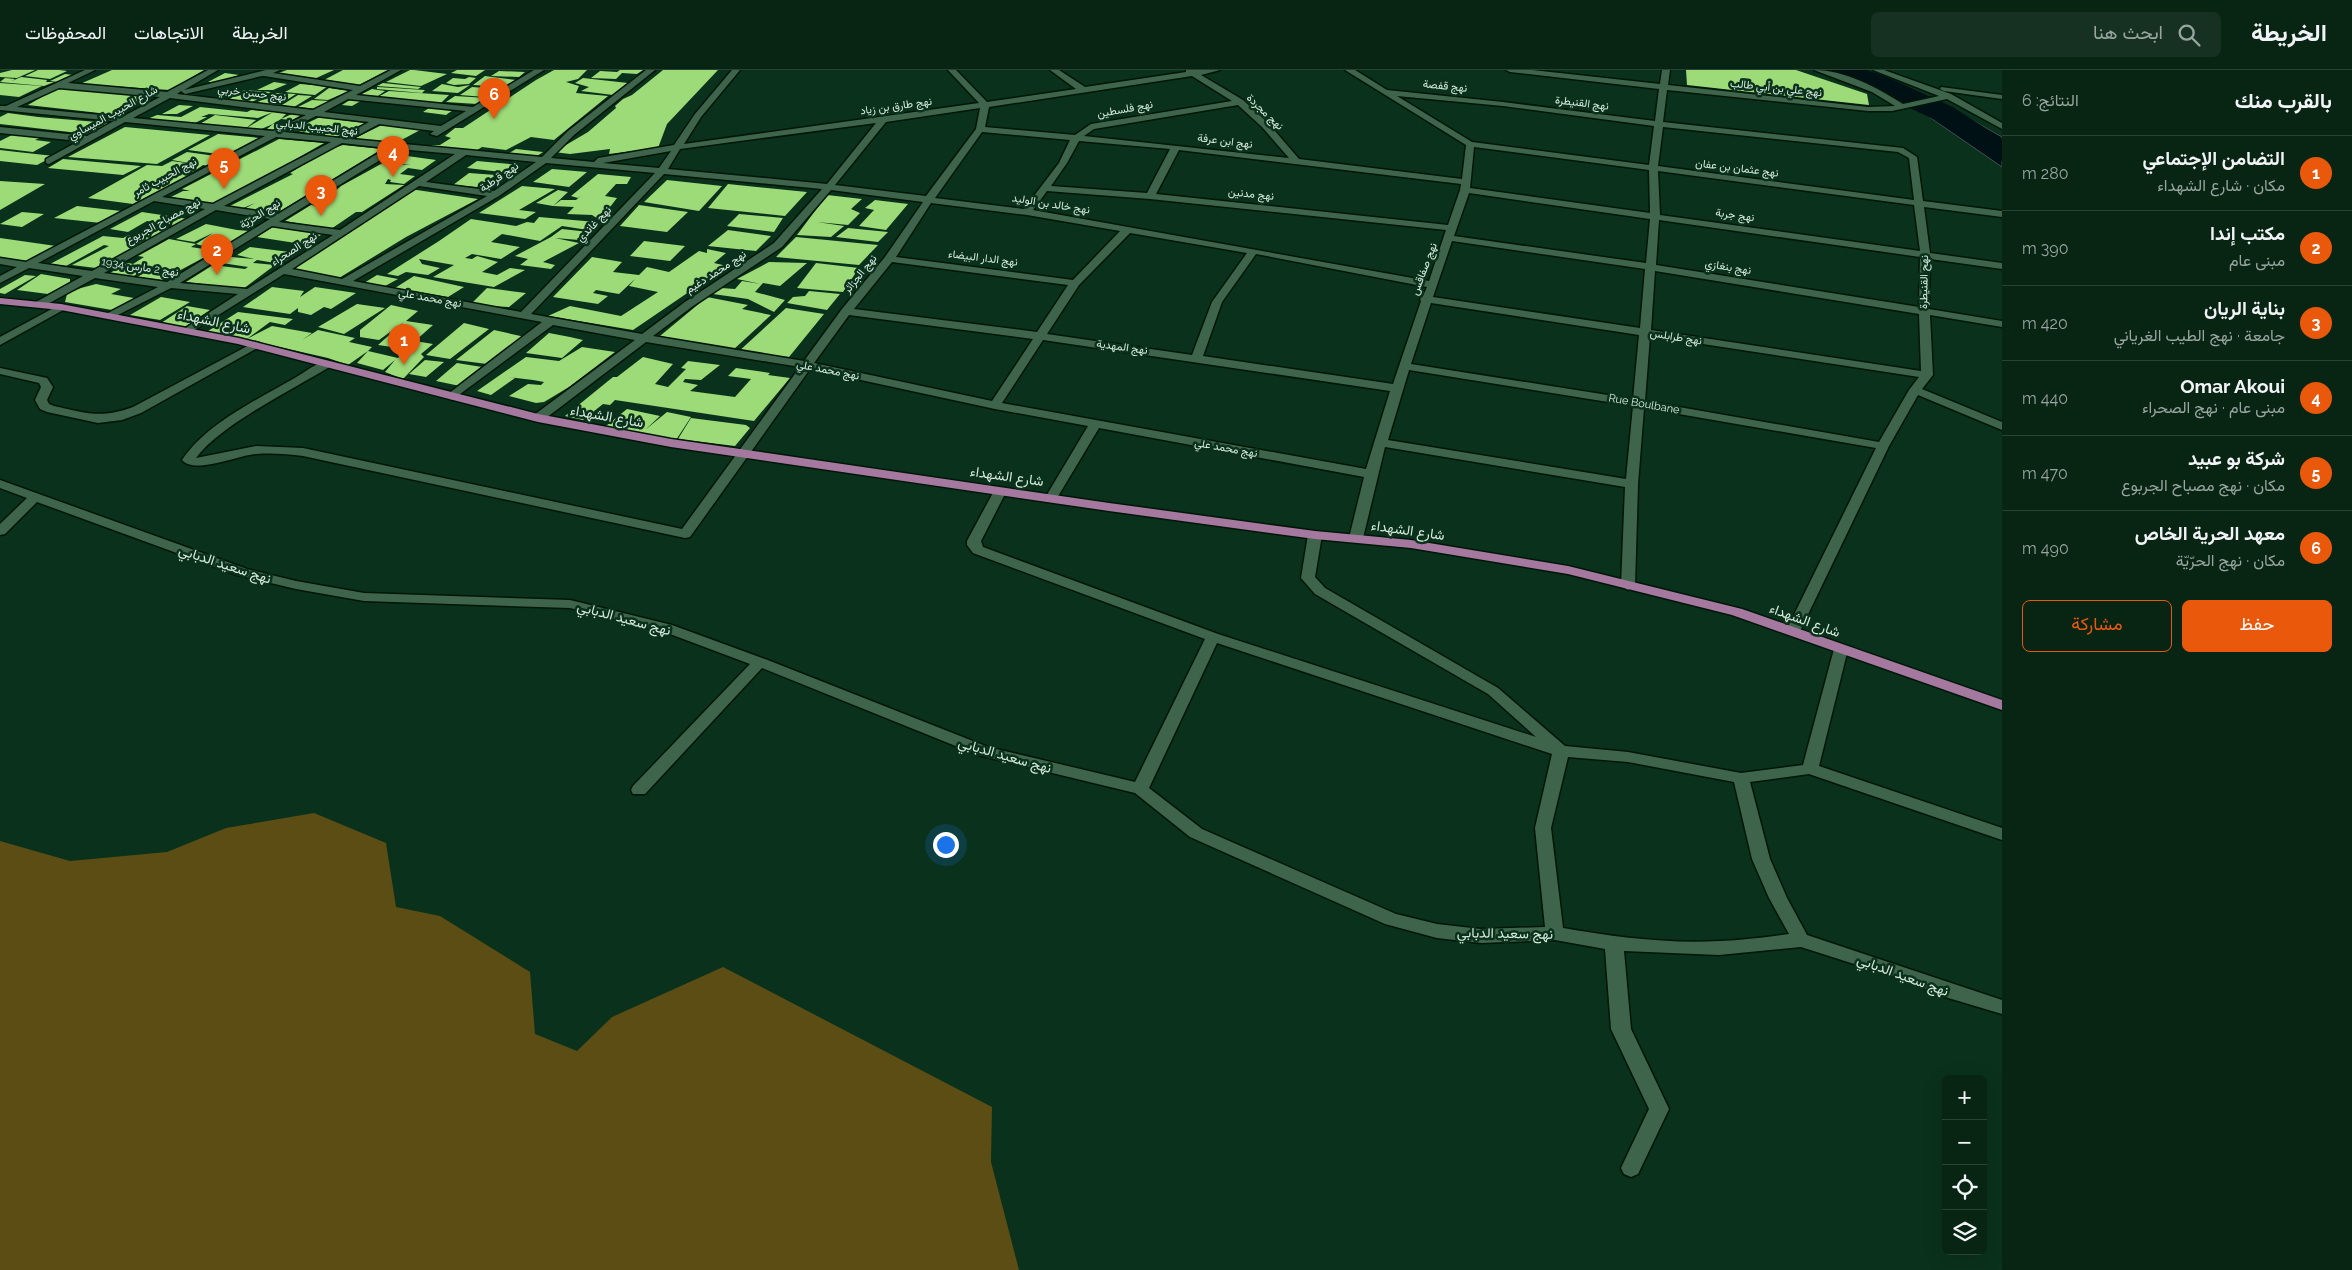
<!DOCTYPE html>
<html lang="ar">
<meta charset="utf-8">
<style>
body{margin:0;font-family:Raleway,Vazirmatn,sans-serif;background:#163122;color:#f1f3f6;direction:rtl}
.controls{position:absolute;right:15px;bottom:15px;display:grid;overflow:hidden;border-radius:8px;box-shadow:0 5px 20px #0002}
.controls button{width:45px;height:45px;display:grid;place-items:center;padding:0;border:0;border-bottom:1px solid #294234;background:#082514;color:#f1f3f6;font:25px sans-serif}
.you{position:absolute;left:945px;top:774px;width:18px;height:18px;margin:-12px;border:4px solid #fff;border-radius:50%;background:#1a73e8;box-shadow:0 0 0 8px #1a73e833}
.badge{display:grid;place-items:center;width:32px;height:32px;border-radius:50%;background:#ea580c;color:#fff;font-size:16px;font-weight:700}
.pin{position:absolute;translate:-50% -41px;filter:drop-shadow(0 1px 2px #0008)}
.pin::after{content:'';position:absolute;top:26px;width:18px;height:15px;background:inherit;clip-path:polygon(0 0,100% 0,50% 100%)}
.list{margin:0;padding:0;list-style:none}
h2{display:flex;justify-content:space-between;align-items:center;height:65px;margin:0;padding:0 20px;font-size:21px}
h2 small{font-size:16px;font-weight:400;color:#98a5a0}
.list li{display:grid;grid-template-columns:32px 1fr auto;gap:15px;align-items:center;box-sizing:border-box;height:75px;padding:0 20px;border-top:1px solid #294234}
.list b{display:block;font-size:19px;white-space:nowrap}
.list p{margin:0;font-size:16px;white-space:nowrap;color:#98a5a0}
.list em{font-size:16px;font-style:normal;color:#98a5a0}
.actions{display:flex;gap:10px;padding:15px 20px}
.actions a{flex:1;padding:11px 0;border:1px solid #ea580c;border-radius:8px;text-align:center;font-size:18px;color:#ea580c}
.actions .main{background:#ea580c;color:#fff}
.icon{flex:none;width:28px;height:28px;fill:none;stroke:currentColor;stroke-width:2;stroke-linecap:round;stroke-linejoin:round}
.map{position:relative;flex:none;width:2002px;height:1200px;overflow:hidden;direction:ltr}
header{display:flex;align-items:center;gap:30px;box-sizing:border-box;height:70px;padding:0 25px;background:#082514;border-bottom:1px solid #294234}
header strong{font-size:24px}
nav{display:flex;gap:28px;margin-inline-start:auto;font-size:18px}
.search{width:350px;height:45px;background:#163122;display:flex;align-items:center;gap:12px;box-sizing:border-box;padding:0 18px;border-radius:8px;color:#98a5a0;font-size:19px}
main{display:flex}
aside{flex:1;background:#082514}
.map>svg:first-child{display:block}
</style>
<header>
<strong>الخريطة</strong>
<div class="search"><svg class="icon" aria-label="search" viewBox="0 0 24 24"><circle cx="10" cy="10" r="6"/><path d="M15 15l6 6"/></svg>ابحث هنا</div>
<nav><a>الخريطة</a><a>الاتجاهات</a><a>المحفوظات</a></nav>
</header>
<main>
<aside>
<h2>بالقرب منك<small>النتائج: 6</small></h2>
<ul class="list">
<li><span class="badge">1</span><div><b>التضامن الإجتماعي</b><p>مكان · شارع الشهداء</p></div><em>280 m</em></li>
<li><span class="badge">2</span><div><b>مكتب إندا</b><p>مبنى عام</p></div><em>390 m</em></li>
<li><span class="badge">3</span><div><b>بناية الريان</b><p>جامعة · نهج الطيب الغرياني</p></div><em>420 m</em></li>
<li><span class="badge">4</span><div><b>Omar Akoui</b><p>مبنى عام · نهج الصحراء</p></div><em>440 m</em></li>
<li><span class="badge">5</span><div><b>شركة بو عبيد</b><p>مكان · نهج مصباح الجربوع</p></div><em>470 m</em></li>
<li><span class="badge">6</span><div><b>معهد الحرية الخاص</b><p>مكان · نهج الحرّيّة</p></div><em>490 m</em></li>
</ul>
<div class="actions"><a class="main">حفظ</a><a>مشاركة</a></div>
</aside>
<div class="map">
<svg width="2002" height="1200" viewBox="0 0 2002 1200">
<rect width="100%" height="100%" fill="#0a311b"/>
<!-- green -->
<path fill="#5b4d14" d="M314,743L386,773L396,837L440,846L530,902L535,964L577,981L612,947L723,897L992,1037L991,1092L1019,1200H0V771L70,791L167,782L226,758Z"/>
<!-- water -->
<path fill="#001116" stroke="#405251" d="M1824,0H1856L1906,17L1933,29L1910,35L1890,23Z
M1949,37L2002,67V97L1925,44Z"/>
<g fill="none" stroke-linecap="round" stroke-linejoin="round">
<!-- river -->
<path fill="#001116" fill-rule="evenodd" d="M1829,0H1867L1887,7L1953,37L2002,69V91L1992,88L1933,49L1869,19L1833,6Z"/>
</g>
<!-- building -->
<path fill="#9dda78" d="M12,0H35L17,8L0,7V3Z
M38,0H59L67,1L50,9L25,6Z
M112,0H204L170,20L80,14Z
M287,0H334L314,9L276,4Z
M343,0H388L359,15L324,10Z
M410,0H414L447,4L421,16L386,12Z
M457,0H485L476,6L451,3Z
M554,0H587L578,9L566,12L579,16L576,23L608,26L554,70L531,67L506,80L482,77L474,82L427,77L431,75H440L451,68L445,66L455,58H463L536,10Z
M620,0H643L637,4L622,3L616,9L591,8L600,1L617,2Z
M663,0H718L667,54L658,78L609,84L610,79L570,84L554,82L588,62L616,38L615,36L623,29L632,25Z
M1686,0H1796L1867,24L1869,35L1687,15Z
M499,1L525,2L519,7L491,6Z
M225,3L239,5L218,12H208Z
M65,4L74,5L58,12L50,11Z
M485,6L516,10L504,17L473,15Z
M21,7L47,10L46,12H54L44,16L0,12L5,8L15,9L12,11Z
M469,7L476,8L469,14L454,15L446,13L453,8L465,9Z
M583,8L628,13L613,25L581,21L589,17L575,13Z
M274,12L287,14L273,20H257Z
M0,13L42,16L19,27L0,25Z
M383,13L421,17L418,19L377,16Z
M300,14L328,16L315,25L285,22Z
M442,14L458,17L470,15L458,23L432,21Z
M377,17L425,20L422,23L377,19Z
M472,17L499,19L485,27L460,25Z
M57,18L150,25L117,45L28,35Z
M329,18L349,21L328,30L314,29Z
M372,19L385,21L375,28L358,26Z
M244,20L271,22L252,32L228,30Z
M389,21L449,25L441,33L378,27Z
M275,23L296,24L279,35L256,33Z
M298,25L312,26L294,37L282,35Z
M455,26L487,28L477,34L446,32Z
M353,28L364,29L352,36L342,35Z
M312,30L330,31L316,39L298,37Z
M179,35L193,36L177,44H162Z
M200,37L247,42L251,40L287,43L281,49L294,43L303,44L292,50L281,49L273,54L283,55L276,60L267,59L273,54L259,60L245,59L198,55L215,45L256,50L245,59L273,42L258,48L209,44L201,47H207L191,55L145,50L157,45L181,47Z
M429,38L453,40L446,45L423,42Z
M8,43L38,47L109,53L87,64L0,54V47Z
M320,47L341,50L365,53L334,68L293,60Z
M384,54L422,59L394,74L351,70Z
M125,57L210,65L157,94L68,87Z
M14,64L44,66L35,70L51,72L33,82L0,78V71Z
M218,64L260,68L226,85L188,80Z
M279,69L324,73L216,135L171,127L183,121H190L182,119Z
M343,75L382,79L277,143L244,139L255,133L241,139L228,137L293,104L290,103L328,80Z
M516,79L543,82L534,88L504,86Z
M0,80L17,82L54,86L37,95L0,91Z
M187,82L222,87L208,96L203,95L184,108L133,134L88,128L147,95L162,96L172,91L200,95L172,90Z
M400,85L436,90L422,100L408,98L400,104L415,106L404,114L390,112L391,110L388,109L385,114L404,115L362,142H356L331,159L285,151L311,135L319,136L341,116L381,94L411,95L387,92Z
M63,89L141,96L123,105L48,98Z
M477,91L520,95L511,103L467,98Z
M552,99L587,102L569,117L533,112Z
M469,103L496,105L477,117L453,115Z
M598,104L631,107L627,114H616L605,126L617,128L600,150L592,145L567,144L574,137L553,136L561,130H576L582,125L578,128L571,126Z
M667,110L722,116L699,141L644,132Z
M0,111L45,114L0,140Z
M728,114L807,122L785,146L708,138Z
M522,116L555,119L519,140L536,142L525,149L479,143Z
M410,119L478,129L406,167L339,208L288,200Z
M558,120L568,122L553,136L536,133Z
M827,125L862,129L851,139L860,143L848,155L817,152L844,156L831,167L797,165Z
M875,130L908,134L886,160L859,156L874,140L865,138Z
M639,135L688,142L667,162L620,156Z
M77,136L121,141L101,153L54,148Z
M22,142L44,144L22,157L0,154Z
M142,142L188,149L175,156L147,151L128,162L110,159Z
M739,144L783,148L774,162L727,156Z
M539,147L596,152L588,160L562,156L540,171L502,164L491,172L520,177L501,189L472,184L465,188L472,189L477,186L498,192L482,202L497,205L510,198L525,200L494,217L433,207L454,195L419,189L422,194L440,198L428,205L406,202L398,206L387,204L439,171L471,149L516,156L527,152L534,153Z
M206,154L237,160L249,161L218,180L196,174L213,163L194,172L176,169Z
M153,155L169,157L153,168L96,198L72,195L109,176L104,175L66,196L50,194L103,166L123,168L129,165L134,166Z
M274,156L322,164L308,175L257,167Z
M848,158L888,162L878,172L836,167Z
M562,159L589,162L579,170L555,168L579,173L543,192L555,195L551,199L520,195L528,189L515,186L551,167Z
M728,160L771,166L756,181L708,176Z
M796,167L878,175L859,195L776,187Z
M0,168L56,176L28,191L0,188Z
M169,169L196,174L191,177L216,181L162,210L137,207L150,199H162L150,196L132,207L110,203L128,193L133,194L144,187L138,186Z
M644,171L685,176L670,191L630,186Z
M250,177L298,183L281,194L257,190L253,193L275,195L243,219L186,212L213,195L245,199L248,197L222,193L231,187L254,189L237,185Z
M707,179L726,183L714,193L727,196L633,260L548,246L570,236L621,246L658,222L629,216L635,209L619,224L596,220L593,223L608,226L598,234L553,227L592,187L622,192L613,202L639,205L647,197L669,202L699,181L707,183Z
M769,192L807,193L780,216L763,213L755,222L785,230L774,242L748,229L713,224L721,218L735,219L742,211L761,214L737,209Z
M816,193L859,198L843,222L797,218Z
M41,204L70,209V213L48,224L17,220Z
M25,205L36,206L5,224L0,223V219Z
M377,205L398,209L385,216L364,213Z
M414,206L464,217L448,227L395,218Z
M96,214L121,219L111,224L134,228L112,240L65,232L67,224L81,218Z
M272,217L304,221L300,227L315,217L356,223L331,239L324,237L311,245L298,242V238L290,244L243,237Z
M487,218L503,220L526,223L509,237L470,235Z
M809,221L840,224L827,240L787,233L793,227L805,226Z
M161,227L190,232L160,250L130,245Z
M707,227L748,235L742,239L771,245L733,280L660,266Z
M357,234L385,238L344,264L318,257Z
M391,235L418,241L406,251L433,255L415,271L433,274L421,284L424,287L403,309L385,302L395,290L383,300L357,293L368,281L348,295L328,288L231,266L240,260L233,258L223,265L208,261L238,242L293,249L285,255L270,252L247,269L272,256L312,263L302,270L318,260L355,268L349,272L372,277L368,281L398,288L406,279L378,275L404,252L379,270L360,267V260Z
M187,236L210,240L185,257L161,253Z
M786,238L824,244L789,287L737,283Z
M464,253L489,259L450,289L426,285Z
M494,260L525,267L487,294L456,290Z
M549,263L570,267L583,270L562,288L526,283Z
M582,277L615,282L569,317L544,332L536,333L509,326L528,314L541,315L544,312L533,310L508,307L515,308L491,325L477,321L526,287L559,291Z
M643,287L673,294L655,314L668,317L686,299L681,298L688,291L720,295L701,310L685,309L683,312L698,315L690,321L735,327L751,309L728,306L736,298L770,303L768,305L790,308L754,351L615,330L610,335L603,334L583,350L565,346L613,307H617Z
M425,290L444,292L426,307L409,304Z
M457,293L482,297L460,316L436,311Z
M627,339L660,346L645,360L667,342L691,347L676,370L606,356Z
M691,348L746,355L750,358L735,376L678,369Z"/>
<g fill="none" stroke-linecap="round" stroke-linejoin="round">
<defs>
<path id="minor" d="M85,0H95L68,13L167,22L208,0H218L184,20L266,0H280L273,3L360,16L391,0H401L356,25L473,37L534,0H544L437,66L430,64L434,61L379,54L351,69L542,87L568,61L646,0H655L574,65L551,88L594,92L598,88L674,75L695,44L732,0H740L701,47L684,74L979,33L948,0H956L987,32L1076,19L1050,0H1059L1085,17L1186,2V0H1220L1201,5L1243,30L1268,53L1299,89L1462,109L1466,75L1345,0H1355L1387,20L1503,32L1655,51L1659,19L1510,2L1506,0H1532L1660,14L1662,0H1670L1668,15L1868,37L1895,36L1872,22L1814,0C1845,0 1878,18 1903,34L1939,26L1873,0H1884L1951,24L2002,53V59L1947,29L1892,41H1868L1667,20L1663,52L1903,78L1917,87L1923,131L2002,141V147L1924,137L1930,183L2002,193V199L1930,189L1929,239L2002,251V257L1930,245L1933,305L1922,319L2002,352V360L1918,325L1889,376L1800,561L1793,565L1786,561L1876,378L1644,338L1638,414L1635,516L1628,520L1621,516L1625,417L1385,377L1363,468L1356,472L1349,468L1364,407L1099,358L1057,428L1051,432L1045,428L1088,356L995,339L810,299L690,467L685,468L303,386C288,384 272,383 256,384C239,385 194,405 182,390C207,353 255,331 293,309C304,303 315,293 327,291L331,292L333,294L331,296C294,319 220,355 196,388L256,376L303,378L682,459L800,297L646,272L542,351H534L532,348L534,345L635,270L553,255L452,330L448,328L446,326L448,324L542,252L284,204L188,264L184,263V259L238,224L171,218L110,249L105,246L106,244L158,217L95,208L44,236H36V232L83,206L29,198L0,213V206L17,197L0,194V188L26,192L265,66L125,52L49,94L46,93V89L79,71L0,63V57L87,66L114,51L0,40V36H6ZM262,6H264L353,20L313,40L177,24L181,21L185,24ZM1192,6L1232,31L1091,54L1075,65L985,57L989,37ZM59,18L160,27L122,47L17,37ZM1397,26L1503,36L1654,56L1649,95L1472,72ZM170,28L306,45L273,61L133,48ZM348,29L466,41L441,56L324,42ZM1238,35L1262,57L1289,88L1084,66L1094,59ZM980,38L976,59L926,126L835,115L886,52ZM316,46L369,52L340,68L284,62ZM876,53L827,114L668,99L680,79ZM1663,57L1898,82L1909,88L1914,130L1658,96ZM982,62L1070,70L1059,93L1024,139L935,128ZM276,67L331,72L213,134L162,127ZM1079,71L1170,79L1147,123L1051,116L1067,93ZM342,73L387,78L278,144L224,136ZM1474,77L1649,100L1650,143L1470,118ZM398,79L455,84L340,160L279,152ZM1179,80L1461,114L1460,120L1448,155L1156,124ZM671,81L659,98L603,93ZM466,85L536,92L494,121L426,112ZM546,93L655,103L521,242L353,211L499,126ZM1658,101L1914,135L1920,181L1660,145ZM664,104L822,119L774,173L685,232L642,264L531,244ZM419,116L487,126L342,209L292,199ZM831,120L923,132L885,187L842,239L804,291L653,266L693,236L782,177ZM1047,121L1150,129L1446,160L1429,211L1033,140ZM1469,123L1650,149L1646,193L1454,166ZM154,131L205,139L92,201L38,193ZM931,133L1027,145L1120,161L1073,210L896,187ZM216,140L270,149L167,212L104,203ZM1659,150L1920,187L1919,237L1656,195ZM272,156L333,165L247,219L180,213ZM1130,163L1247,183L1212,232L1192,285L1047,264L1079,215ZM1452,171L1645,199L1640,258L1433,227ZM1256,184L1427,217L1423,226L1420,229L1421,231L1393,314L1203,286L1222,232ZM892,192L1068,215L1037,262L854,239ZM1655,201L1919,244L1921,301L1651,260ZM1431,233L1639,265L1633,329L1411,294ZM849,245L1033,269L992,331L814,293ZM1650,266L1919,307L1909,320L1879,372L1645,331ZM1043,270L1390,321L1366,399L1002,333ZM1409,300L1633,336L1626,409L1388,370Z
M1941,17L2002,25V29L1944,21L1940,19Z
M61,234L66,237L65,239L0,275V267Z
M255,272L259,273V277L141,343L122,350L98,353L47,342L40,339L35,330L41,317L39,313L0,304V298L47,308L53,317L47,330L49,334L54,336C86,343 101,349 133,337Z
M0,410L247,499L296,511L364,523L570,530L672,555L765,589L988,677L1135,712L1205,569L973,483L967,475V471L995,419L1000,418L1006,422L981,471L983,477L1218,564L1536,667L1488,624L1315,524L1301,508L1308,465L1310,462H1320L1322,465L1315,507L1325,518L1498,618L1565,676L1628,682L1741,703L1803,695L1834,579L1841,575L1846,576L1848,579L1819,696L2002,758V770L1809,704L1750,712L1770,789L1787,828L1807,865L2002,930V944L1945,927L1898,908L1801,877L1719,885L1624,881L1631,959L1669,1039L1638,1104L1631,1107L1624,1104L1621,1098L1649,1039L1611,959L1605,879L1555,870L1481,873L1437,868L1385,854L1190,767L1135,723L978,685L762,598L645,724H633L631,720L633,716L750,594L662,561L570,538L364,531L296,519L237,505L37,432L5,464L0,465V454L27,428L0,418ZM1217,573L1552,684L1535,758L1545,857L1481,859L1437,854L1396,844L1202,759L1149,718ZM1568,687L1628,692L1734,712L1752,789L1769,828L1789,864C1766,867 1743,870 1720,871C1668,874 1615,867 1563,858L1551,758Z"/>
<path id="major" d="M0,228L61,234L239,268L538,344L671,369L1109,433L1315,461L1411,470L1568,496L1742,539L2002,630V640L1732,545L1568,504L1411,478L1315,469L1109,441L671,377L538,352L238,274L61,240L0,234Z"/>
</defs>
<!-- minor casing -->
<use href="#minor" stroke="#001708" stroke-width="3"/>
<!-- major casing -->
<use href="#major" stroke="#001708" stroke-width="3"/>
<!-- minor -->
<use href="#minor" fill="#3e644b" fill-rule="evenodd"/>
<!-- major -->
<use href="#major" fill="#a5799f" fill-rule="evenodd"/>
</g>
<g text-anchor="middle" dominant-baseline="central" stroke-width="5" stroke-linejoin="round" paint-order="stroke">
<!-- far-street labels -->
<g font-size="11" fill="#d6ebdc" stroke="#0a311b">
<text transform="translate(1445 16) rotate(6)">نهج قفصة</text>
<text transform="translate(1776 18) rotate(6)">نهج علي بن أبي طالب</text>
<text transform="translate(252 23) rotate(7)">نهج حسن خربي</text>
<text transform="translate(1582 33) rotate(7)">نهج القنيطرة</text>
<text transform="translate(896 36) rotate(-8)">نهج طارق بن زياد</text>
<text transform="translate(1125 39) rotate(-10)">نهج فلسطين</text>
<text transform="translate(1265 42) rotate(44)">نهج مجردة</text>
<text transform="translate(113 43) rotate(-29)">شارع الحبيب الميساوي</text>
<text transform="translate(317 57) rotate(6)">نهج الحبيب الدبابي</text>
<text transform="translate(1225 71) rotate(7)">نهج ابن عرفة</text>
<text transform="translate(1737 98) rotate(7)">نهج عثمان بن عفان</text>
<text transform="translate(165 107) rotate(-28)">نهج الحبيب ثامر</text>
<text transform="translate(499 107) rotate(-34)">نهج قرطبة</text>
<text transform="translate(1251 124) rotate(6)">نهج مدنين</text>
<text transform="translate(1051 134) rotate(9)">نهج خالد بن الوليد</text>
<text transform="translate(260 144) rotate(-32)">نهج الحرّيّة</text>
<text transform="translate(1735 145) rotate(8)">نهج جربة</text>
<text transform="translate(163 151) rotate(-29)">نهج مصباح الجربوع</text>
<text transform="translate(594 154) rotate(-46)">نهج غاندي</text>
<text transform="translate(294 179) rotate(-33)">نهج الصحراء</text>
<text transform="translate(983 188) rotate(7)">نهج الدار البيضاء</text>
<text transform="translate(140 197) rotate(8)">نهج 2 مارس 1934</text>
<text transform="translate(1728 197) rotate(9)">نهج بنغازي</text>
<text transform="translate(1424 199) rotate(-69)">نهج صفاقس</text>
<text transform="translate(716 202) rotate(-33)">نهج محمد دغيم</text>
<text transform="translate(860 204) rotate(-51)">نهج الجزائر</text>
<text transform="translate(1924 212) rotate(-89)">نهح القنيطرة</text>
<text transform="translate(430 228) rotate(10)">نهج محمد علي</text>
<text transform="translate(1676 267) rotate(9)">نهج طرابلس</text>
<text transform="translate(1122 277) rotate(8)">نهج المهدية</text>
<text transform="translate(828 300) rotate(11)">نهج محمد علي</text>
<text transform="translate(1644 334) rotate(10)">Rue Boulbane</text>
<text transform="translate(1226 378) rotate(10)">نهج محمد علي</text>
</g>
<!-- street labels -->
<g font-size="14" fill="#d6ebdc" stroke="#0a311b">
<text transform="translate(214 251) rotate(12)">شارع الشهداء</text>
<text transform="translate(607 346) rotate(10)">شارع الشهداء</text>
<text transform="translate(1007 406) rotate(8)">شارع الشهداء</text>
<text transform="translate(1408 460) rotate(8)">شارع الشهداء</text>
<text transform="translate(225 494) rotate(18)">نهج سعيد الدبابي</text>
<text transform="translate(624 548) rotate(15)">نهج سعيد الدبابي</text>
<text transform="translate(1805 550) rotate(20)">شارع الشهداء</text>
<text transform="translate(1005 685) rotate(16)">نهج سعيد الدبابي</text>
<text transform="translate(1505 863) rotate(1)">نهج سعيد الدبابي</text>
<text transform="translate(1903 905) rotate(20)">نهج سعيد الدبابي</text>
</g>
</g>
</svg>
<div class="controls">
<button>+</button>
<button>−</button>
<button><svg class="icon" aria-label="locate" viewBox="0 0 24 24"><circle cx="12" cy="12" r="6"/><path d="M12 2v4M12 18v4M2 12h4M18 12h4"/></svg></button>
<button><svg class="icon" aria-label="layers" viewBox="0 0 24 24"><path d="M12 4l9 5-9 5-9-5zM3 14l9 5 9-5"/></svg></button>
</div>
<div class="you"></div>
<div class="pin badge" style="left:404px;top:295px">1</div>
<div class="pin badge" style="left:217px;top:205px">2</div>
<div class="pin badge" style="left:321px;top:146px">3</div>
<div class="pin badge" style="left:393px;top:107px">4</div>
<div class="pin badge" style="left:224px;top:119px">5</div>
<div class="pin badge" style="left:494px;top:49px">6</div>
</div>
</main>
